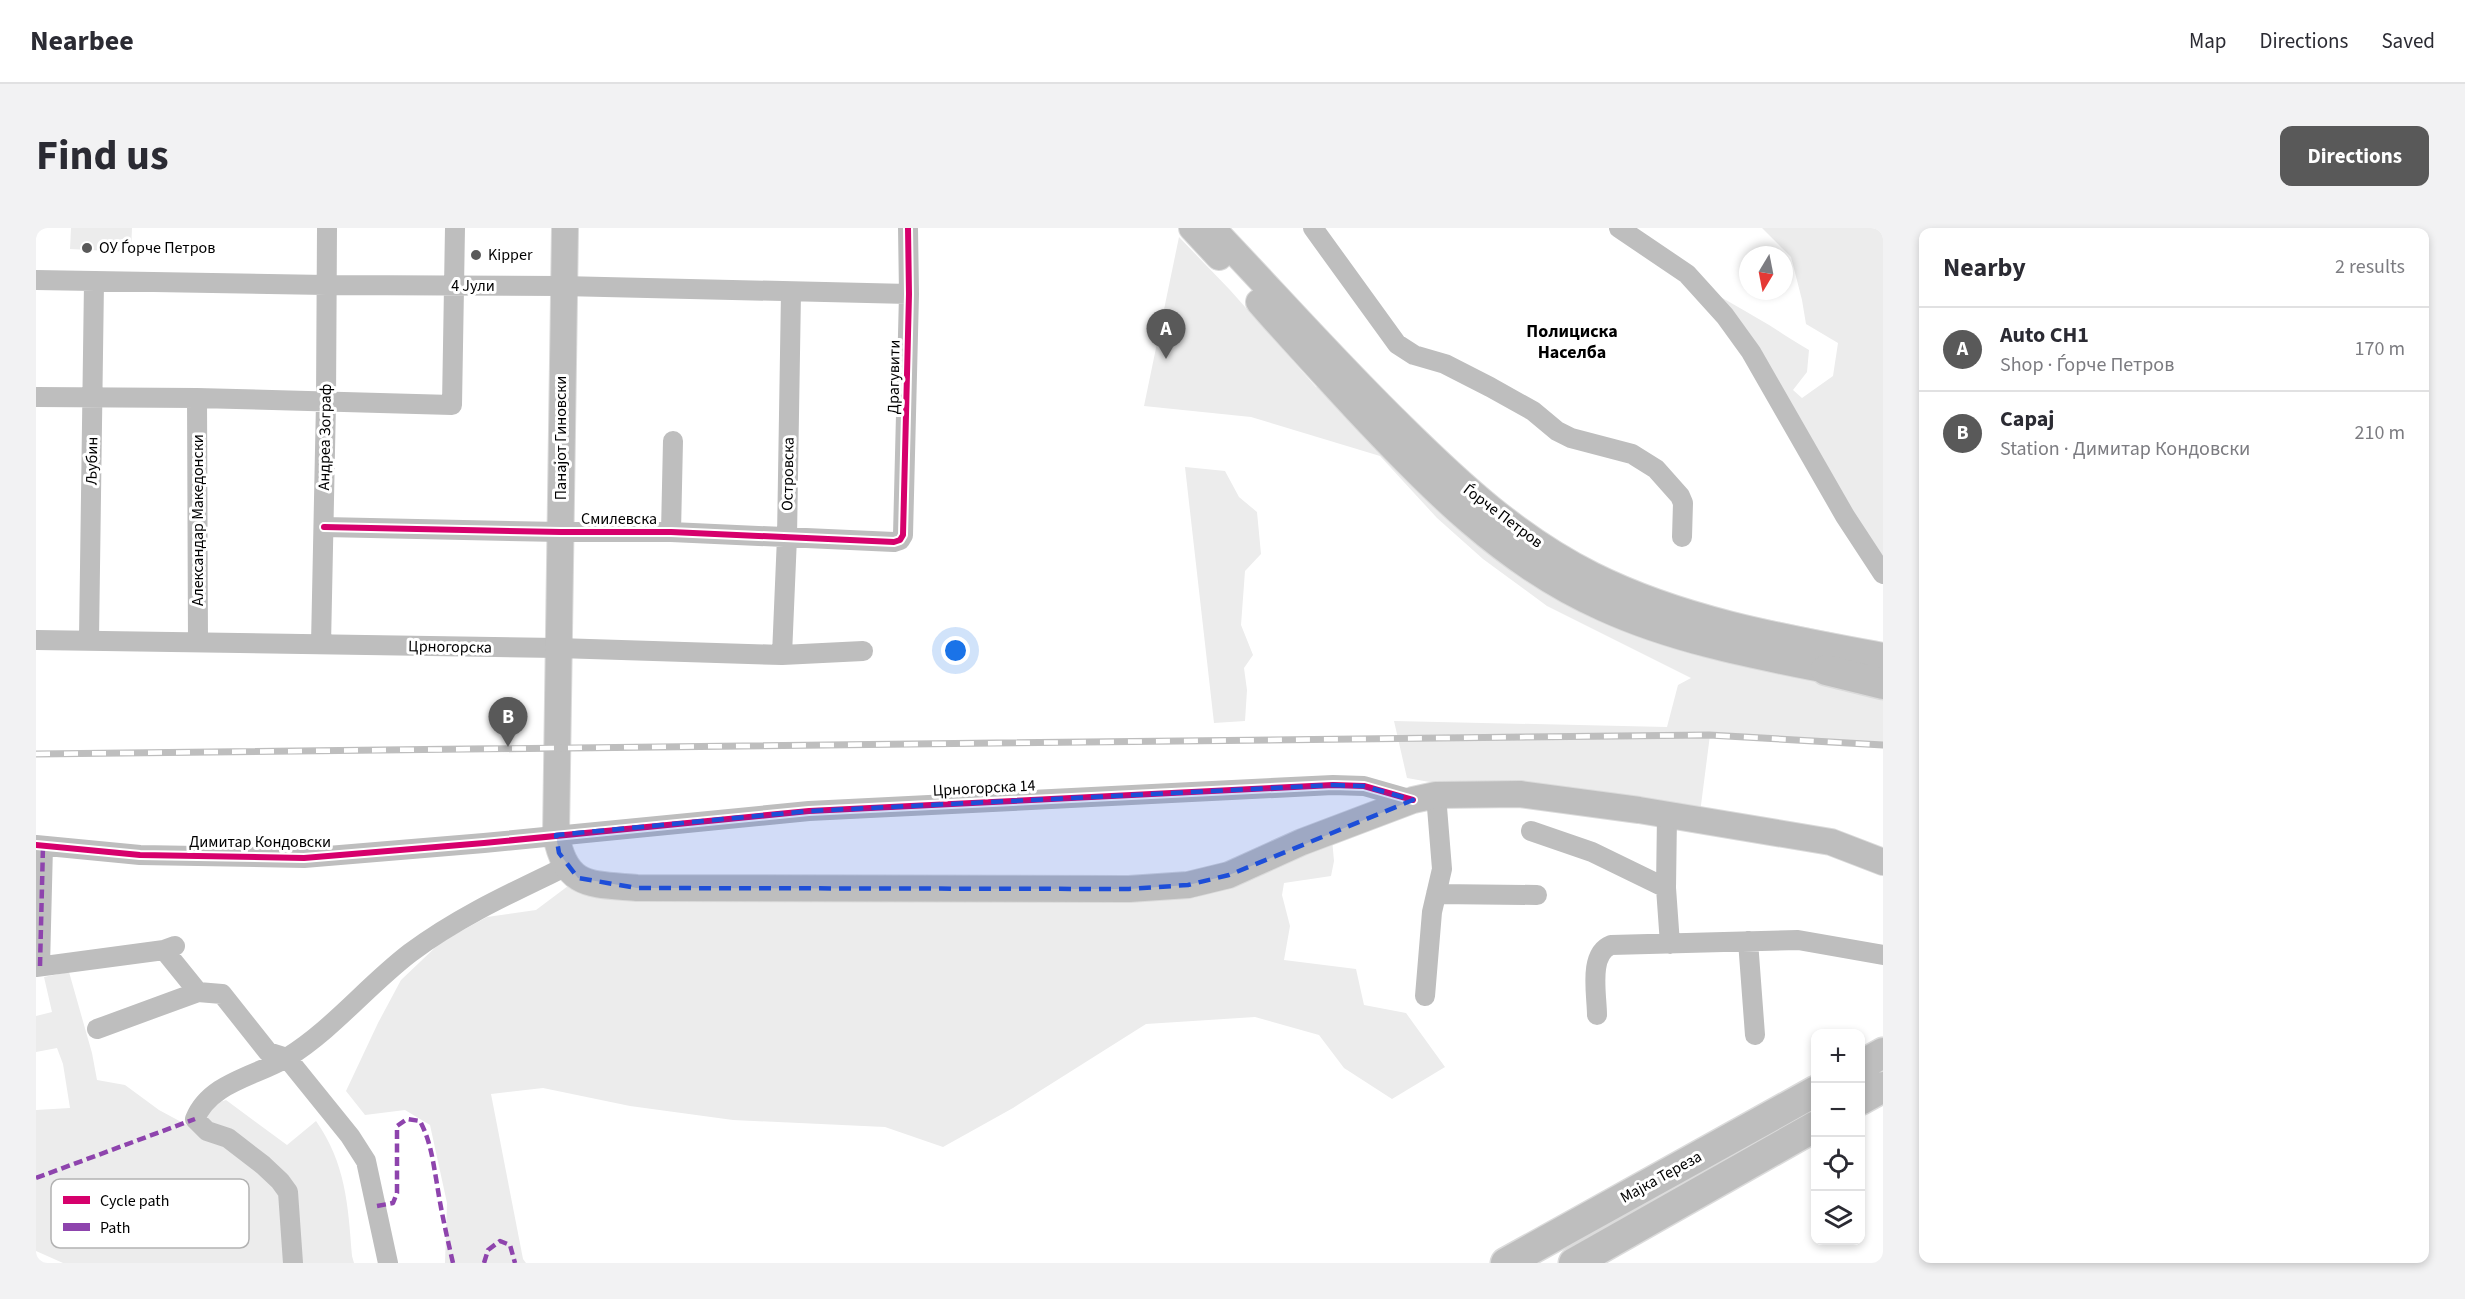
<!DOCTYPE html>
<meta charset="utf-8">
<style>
body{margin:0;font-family:"Source Sans 3",sans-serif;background:#f2f2f3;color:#2b2b33}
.controls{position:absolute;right:18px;bottom:18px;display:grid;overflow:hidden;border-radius:12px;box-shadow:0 3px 9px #0003}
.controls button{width:54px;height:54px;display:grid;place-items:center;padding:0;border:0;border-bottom:2px solid #e1e1e2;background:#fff;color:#2b2b33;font:30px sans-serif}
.compass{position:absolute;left:1703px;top:18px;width:54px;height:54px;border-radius:50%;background:#fff;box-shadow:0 3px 9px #0003;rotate:190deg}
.you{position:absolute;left:920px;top:423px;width:21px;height:21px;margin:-15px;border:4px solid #fff;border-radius:50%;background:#1a73e8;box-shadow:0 0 0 9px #1a73e833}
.badge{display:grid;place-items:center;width:39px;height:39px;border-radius:50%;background:#595959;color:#fff;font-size:20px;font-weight:700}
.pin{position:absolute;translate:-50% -50px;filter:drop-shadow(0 2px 3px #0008)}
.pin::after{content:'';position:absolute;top:32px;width:21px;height:18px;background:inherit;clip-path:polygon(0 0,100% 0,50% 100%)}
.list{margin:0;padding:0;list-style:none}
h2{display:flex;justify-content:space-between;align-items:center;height:78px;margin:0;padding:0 24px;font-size:26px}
h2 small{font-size:20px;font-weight:400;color:#7c7c81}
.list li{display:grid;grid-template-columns:39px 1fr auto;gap:18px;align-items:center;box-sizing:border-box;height:84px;padding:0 24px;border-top:2px solid #e1e1e2}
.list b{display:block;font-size:22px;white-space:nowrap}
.list p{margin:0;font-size:20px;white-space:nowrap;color:#7c7c81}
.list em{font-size:20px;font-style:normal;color:#7c7c81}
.icon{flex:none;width:33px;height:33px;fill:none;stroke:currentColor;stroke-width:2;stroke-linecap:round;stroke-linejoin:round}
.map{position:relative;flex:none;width:1847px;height:1035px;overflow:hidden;border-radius:12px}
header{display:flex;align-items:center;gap:36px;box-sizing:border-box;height:84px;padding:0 30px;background:#fff;border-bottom:2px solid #e1e1e2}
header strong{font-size:28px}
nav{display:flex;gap:33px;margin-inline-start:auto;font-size:21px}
.intro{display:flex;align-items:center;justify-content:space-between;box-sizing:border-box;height:144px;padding:0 36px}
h1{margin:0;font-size:42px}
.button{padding:15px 27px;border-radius:12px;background:#595959;color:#fff;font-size:21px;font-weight:700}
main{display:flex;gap:36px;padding:0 36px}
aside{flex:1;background:#fff;border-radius:12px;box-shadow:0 3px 9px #0003}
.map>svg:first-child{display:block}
</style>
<header>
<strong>Nearbee</strong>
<nav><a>Map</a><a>Directions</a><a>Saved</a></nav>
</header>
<div class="intro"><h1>Find us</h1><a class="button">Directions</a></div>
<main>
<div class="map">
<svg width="1847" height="1035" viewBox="0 0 1847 1035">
<rect width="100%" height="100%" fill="#fff"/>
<!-- green -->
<path fill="#ececec" d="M35,0H96L95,24L34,21Z
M1726,0H1847V354L1665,57C1684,69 1703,79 1721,90C1739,100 1755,112 1773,122L1771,144L1757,162L1766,170L1797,148L1802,115L1770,96L1766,72L1755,29Z
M1143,9L1194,62L1280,159L1295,161L1387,210L1503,306L1557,335L1614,359L1690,383L1847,415V520L1674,507L1664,585L1422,559L1371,550L1358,493L1631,499L1642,457L1655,450L1511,378L1447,331L1401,290L1344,228L1215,189L1108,178Z
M1149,239L1189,243L1203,269L1221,284L1225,326L1209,343L1205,397L1217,427L1208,440L1211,462L1209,493L1178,495Z
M1296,611L1298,633L1295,648L1248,655L1246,667L1254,698L1248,732L1320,741L1328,777L1370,785L1409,839L1356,871L1308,840L1283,807L1219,789L1110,796L977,880L907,919L849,899L697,892L594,878L507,860L455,866L487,1031L490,1035H409L411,975L394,897L369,882L329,887L310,863L342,795L365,752L405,714L451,689L500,682L532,658L555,666L590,673L1157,670L1220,650Z
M33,744L56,825L61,852L89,857L123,882L162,903L178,876L190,872L251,917L280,893C310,936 312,977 316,1028L318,1035H27L0,1023V882L34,880L27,836L21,820L0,824V788L16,784L8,749Z"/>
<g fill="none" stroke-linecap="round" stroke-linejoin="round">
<defs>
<path id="major" d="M529,0L520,607C530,660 554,656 601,660L1093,661L1152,657L1193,647L1266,614L1377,572L1400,567L1484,566L1603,582L1795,614L1847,634
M1156,0L1183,29
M1176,0C1240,67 1301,136 1367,200C1426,258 1481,309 1556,347C1646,392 1749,410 1847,428
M1223,74C1255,111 1288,146 1321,182C1393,259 1469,337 1567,380C1637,412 1715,427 1790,442"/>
<path id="highway" d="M1790,442L1847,456
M1824,838L1847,825
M1824,872L1847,859
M1470,1035L1780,863
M1538,1035L1780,898"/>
</defs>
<!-- major casing -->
<use href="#major" stroke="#dbdbdb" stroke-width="28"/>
<!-- highway casing -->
<use href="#highway" stroke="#dbdbdb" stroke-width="33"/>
<!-- minor -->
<path stroke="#bebebe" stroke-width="20" d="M1277,0L1361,116L1378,127L1409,136L1454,159L1497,183L1521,203L1535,210L1596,226L1620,241L1644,268L1647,275L1646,309
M1583,0L1651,46L1689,88L1715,124L1809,288L1847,346
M0,52L290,57L526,58L873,66
M0,169L161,170L416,177L419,0
M161,170L162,414
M288,299L525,304H635L858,314L864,312L867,307L873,66L872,0
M635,304L637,213
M53,411L58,54
M0,412L522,420L746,427L827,423
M285,417L290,174L291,0
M746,427L751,309L755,64
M1631,587L1630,660L1634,716
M1495,603L1556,624L1630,660
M0,617L104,627L268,630L448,615L773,583L1297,557L1328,558L1377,572
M1400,666L1501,667
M1712,713L1719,807
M128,722L162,764L186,766L232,824L251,830L314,908L330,933L352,1035
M4,738L7,618
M0,739L128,722L139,718
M1389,768L1396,684L1406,641L1400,567
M1561,787C1561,767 1552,726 1575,717L1762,712L1847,727
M61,801L162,764
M257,1035L252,964L244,953L227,937L192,910L171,903L159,891C174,854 221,848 252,829C297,801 331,758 374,725C422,689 475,665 529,639"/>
<!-- major -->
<use href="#major" stroke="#bebebe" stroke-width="26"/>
<!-- highway -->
<use href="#highway" stroke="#bebebe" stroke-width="30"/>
<defs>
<path id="rail" d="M0,526L1673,507L1847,517"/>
</defs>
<!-- rail casing -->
<use href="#rail" stroke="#bebebe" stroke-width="7"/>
<!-- rail -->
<use href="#rail" stroke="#fff" stroke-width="4.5" stroke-dasharray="14" stroke-linecap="butt"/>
<!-- quiet -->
<path stroke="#8e44ad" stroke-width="4.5" stroke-dasharray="9 4.5" stroke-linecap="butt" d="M4,738L7,618
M0,950L159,891
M341,978L357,975L361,965V898L371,891L384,893C395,914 397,934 401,956C405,983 411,1009 417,1035
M448,1035L452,1022L464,1013L474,1017L479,1035"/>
<defs>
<path id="cycleway" d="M288,299L525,304H635L858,314L864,312L867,307L873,66L872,0
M0,617L104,627L268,630L448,615L773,583L1297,557L1328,558L1377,572"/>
</defs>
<!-- cycleway casing -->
<use href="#cycleway" stroke="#fff" stroke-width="10"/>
<!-- cycleway -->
<use href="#cycleway" stroke="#d6006c" stroke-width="6"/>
</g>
<!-- marked area -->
<path fill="#1d4ed8" fill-opacity="0.2" stroke="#1d4ed8" stroke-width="4.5" stroke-dasharray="12 8" stroke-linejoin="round" d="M1297,557L1328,558L1377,572L1193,647L1152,657L1093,661L601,660L542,650L523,625L520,607L773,583Z"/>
<!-- markers -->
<g fill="#595959" stroke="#fff" stroke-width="2">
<circle cx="51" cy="20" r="6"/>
<circle cx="440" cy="27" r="6"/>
</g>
<g text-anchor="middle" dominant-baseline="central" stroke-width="6" stroke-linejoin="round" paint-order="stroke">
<!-- poi labels -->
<g font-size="16" fill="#000" stroke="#fff" text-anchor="start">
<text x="63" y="20">ОУ Ѓорче Петров</text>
<text x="452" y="27">Kipper</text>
</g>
<!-- street labels -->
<g font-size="16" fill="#000" stroke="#fff">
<text x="437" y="58">4 Јули</text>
<text transform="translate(858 149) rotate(-89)">Драгувити</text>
<text transform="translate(289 209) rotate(-89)">Андреа Зограф</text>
<text transform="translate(525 210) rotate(-90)">Панајот Гиновски</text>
<text transform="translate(56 233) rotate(-89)">Љубин</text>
<text transform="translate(752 246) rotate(-89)">Островска</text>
<text transform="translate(1467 288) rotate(37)">Ѓорче Петров</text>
<text x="583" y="291">Смилевска</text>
<text transform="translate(162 292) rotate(-90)">Александар Македонски</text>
<text transform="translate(414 419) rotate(1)">Црногорска</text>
<text transform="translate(948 560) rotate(-3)">Црногорска 14</text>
<text x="224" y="614">Димитар Кондовски</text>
<text transform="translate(1625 949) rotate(-29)">Мајка Тереза</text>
</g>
<!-- neighbourhood labels -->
<g font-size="18" font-weight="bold" fill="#000" stroke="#fff">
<text x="1536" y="103">Полициска<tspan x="1536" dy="21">Населба</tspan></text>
</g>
</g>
<!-- legend -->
<rect x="15" y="951" width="198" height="69" rx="9" fill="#fff" stroke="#b2b2b2" stroke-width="1.5"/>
<rect x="27" y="968" width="27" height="8" fill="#d6006c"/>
<rect x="27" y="995" width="27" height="8" fill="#8e44ad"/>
<g font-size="16" fill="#000">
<text x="64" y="978">Cycle path</text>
<text x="64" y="1005">Path</text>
</g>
</svg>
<div class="controls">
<button>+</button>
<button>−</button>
<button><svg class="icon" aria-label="locate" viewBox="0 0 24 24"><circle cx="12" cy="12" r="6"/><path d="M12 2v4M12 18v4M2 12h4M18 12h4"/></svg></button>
<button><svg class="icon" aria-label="layers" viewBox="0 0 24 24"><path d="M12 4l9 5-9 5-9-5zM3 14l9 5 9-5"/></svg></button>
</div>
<svg class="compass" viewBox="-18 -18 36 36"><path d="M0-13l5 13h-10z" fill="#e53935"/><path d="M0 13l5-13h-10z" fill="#7c7c81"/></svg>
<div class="you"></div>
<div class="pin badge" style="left:1130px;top:131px">A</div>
<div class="pin badge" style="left:472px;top:519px">B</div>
</div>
<aside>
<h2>Nearby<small>2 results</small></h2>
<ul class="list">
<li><span class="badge">A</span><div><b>Auto CH1</b><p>Shop · Ѓорче Петров</p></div><em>170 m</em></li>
<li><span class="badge">B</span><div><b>Сарај</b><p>Station · Димитар Кондовски</p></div><em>210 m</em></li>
</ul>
</aside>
</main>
